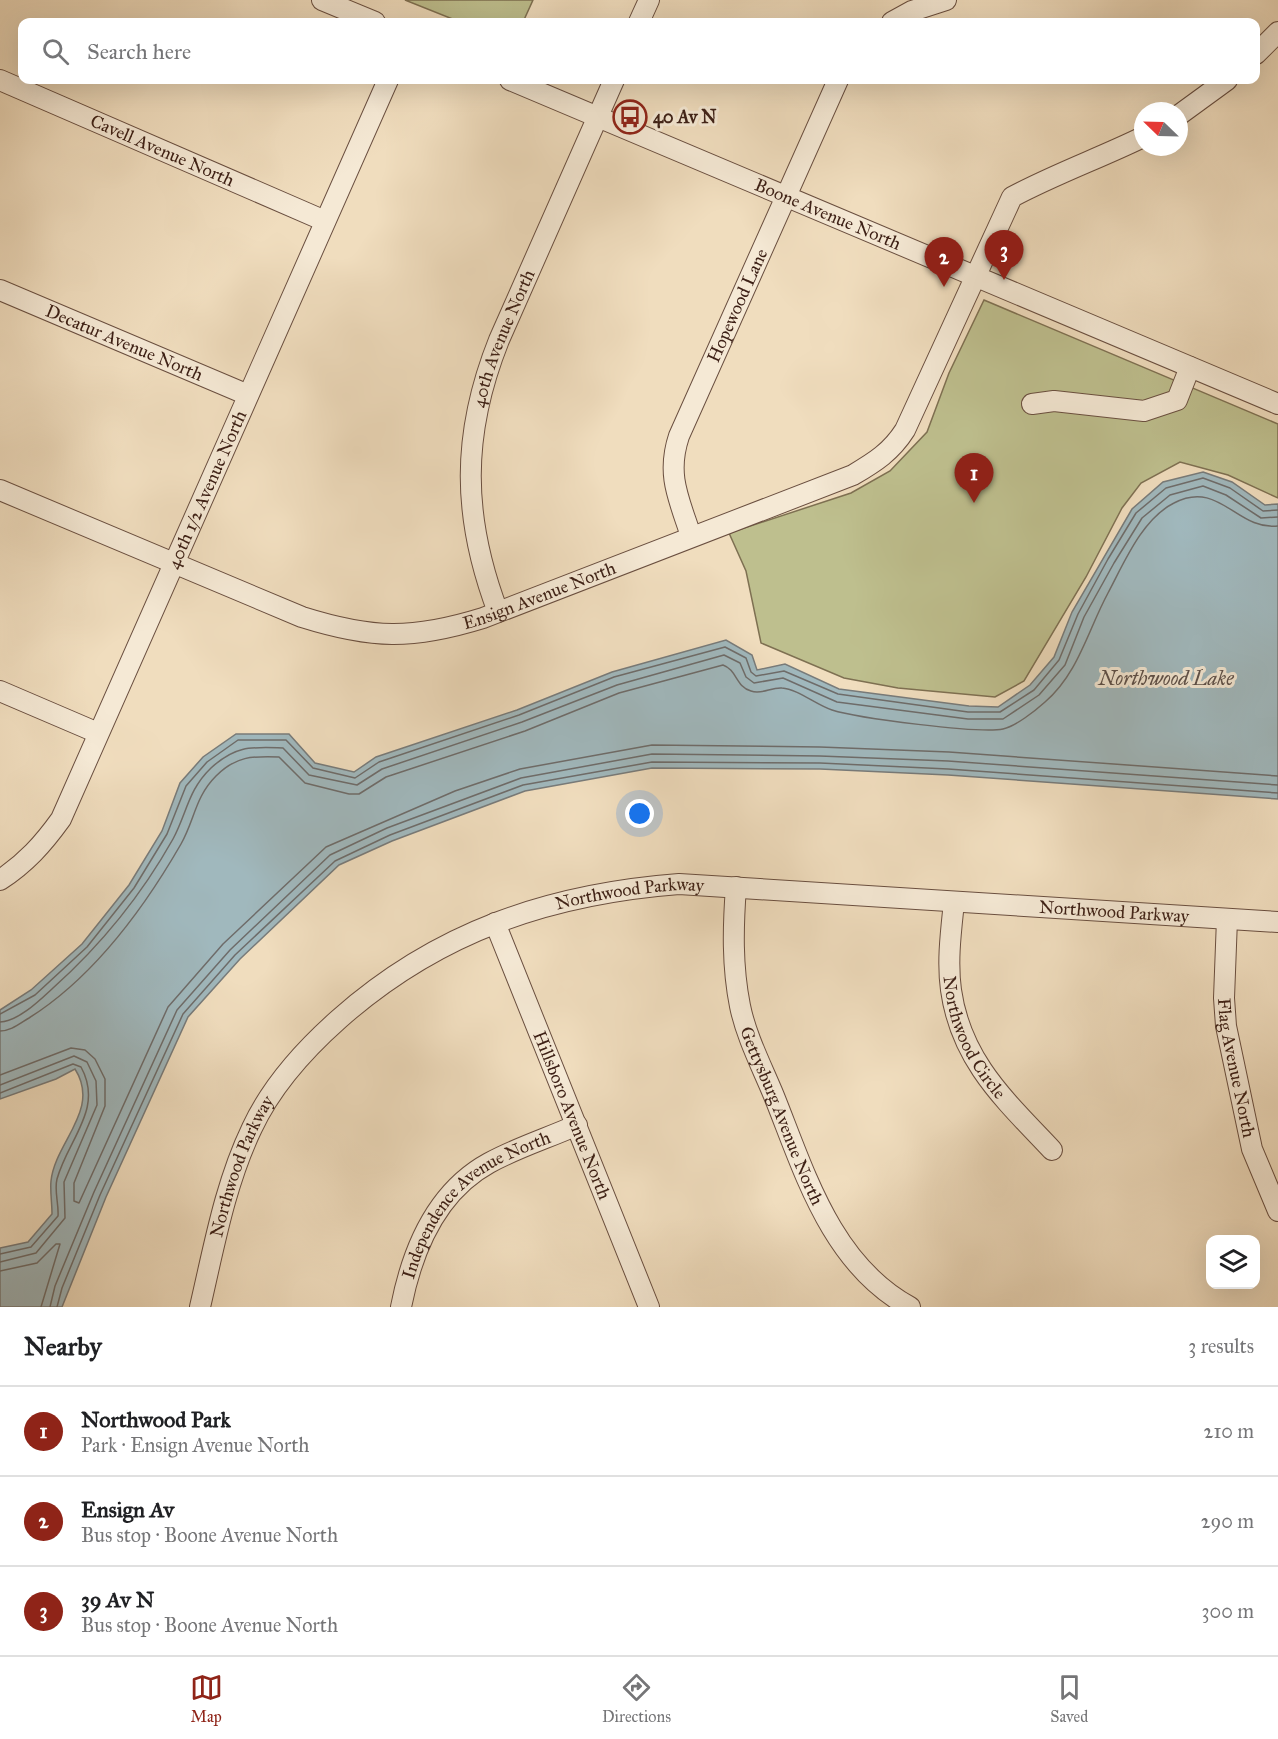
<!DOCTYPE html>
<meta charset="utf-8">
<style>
body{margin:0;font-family:"IM FELL Great Primer",serif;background:#f6f6f6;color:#202124}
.controls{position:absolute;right:18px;bottom:18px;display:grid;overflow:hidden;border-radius:12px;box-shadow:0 6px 24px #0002}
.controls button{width:54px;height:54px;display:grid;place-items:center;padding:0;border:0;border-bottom:2px solid #e0e0e0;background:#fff;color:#202124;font:30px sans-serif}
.compass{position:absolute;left:1134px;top:102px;width:54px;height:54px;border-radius:50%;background:#fff;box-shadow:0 6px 24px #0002;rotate:293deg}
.you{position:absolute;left:640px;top:814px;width:21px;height:21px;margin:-15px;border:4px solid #fff;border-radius:50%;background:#1a73e8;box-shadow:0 0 0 9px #1a73e833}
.badge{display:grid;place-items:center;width:39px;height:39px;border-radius:50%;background:#8f2418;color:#fff;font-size:20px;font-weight:700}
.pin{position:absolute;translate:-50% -50px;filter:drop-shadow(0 2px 3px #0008)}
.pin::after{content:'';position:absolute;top:32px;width:21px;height:18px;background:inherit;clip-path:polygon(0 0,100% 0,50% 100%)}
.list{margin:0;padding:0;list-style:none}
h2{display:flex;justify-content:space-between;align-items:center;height:78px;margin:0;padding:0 24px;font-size:26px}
h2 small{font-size:20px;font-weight:400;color:#757577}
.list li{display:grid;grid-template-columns:39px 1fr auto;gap:18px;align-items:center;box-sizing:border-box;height:90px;padding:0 24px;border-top:2px solid #e0e0e0}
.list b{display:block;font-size:22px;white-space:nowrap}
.list p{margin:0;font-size:20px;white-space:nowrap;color:#757577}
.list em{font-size:20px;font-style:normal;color:#757577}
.icon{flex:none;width:33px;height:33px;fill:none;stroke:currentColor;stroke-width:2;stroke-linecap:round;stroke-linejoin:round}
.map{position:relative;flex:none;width:1278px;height:1307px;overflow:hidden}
.search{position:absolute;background:#fff;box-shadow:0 6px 24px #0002;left:18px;right:18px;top:18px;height:66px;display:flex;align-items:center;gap:15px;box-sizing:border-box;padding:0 21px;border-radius:12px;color:#757577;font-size:22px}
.sheet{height:348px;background:#fff}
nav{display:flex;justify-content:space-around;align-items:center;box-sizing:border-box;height:84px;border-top:2px solid #e0e0e0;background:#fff;font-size:16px;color:#757577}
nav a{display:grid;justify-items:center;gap:3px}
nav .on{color:#8f2418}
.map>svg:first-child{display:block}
</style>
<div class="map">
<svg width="1278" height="1307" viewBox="0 0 1278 1307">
<rect width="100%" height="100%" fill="#f0ddbe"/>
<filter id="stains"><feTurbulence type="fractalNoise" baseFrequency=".00333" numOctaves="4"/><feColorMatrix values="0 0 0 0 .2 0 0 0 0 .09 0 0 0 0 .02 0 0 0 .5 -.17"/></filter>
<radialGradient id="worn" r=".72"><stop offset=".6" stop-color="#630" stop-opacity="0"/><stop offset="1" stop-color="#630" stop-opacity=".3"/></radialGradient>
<!-- green -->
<path fill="#bebf8e" stroke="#7e7052" stroke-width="1.5" d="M405,0H533L523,22H460Z
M984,300L1278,424V498L1228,475L1180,462L1141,483L1122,508L1086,577L1024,681L995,697L898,688L844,678L761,643L746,571L729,533L851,493L890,471L927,432L949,373Z"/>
<!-- water -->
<path fill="#a0b8bd" stroke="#787b7a" stroke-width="1.5" d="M1203,472L1232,482L1265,505L1278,504V799L948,775L820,769L652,768L525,791L392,841L339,865L240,959L188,1017L106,1197L62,1307H0V1248L28,1242L52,1214C52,1203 50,1191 51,1181C55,1142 101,1110 75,1069L56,1079L0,1099V1010L31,990L82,944L129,885L162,831L180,783L203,757L236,734H289L315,763L354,772L376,757L517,710L612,672L726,640L752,655L757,670L785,664L839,689L969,706L998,707L1030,685L1054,657L1072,612L1132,509L1163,482Z"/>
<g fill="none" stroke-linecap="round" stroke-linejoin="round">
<!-- shore -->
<path stroke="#6e6c6a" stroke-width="1.5" d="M0,1014L35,995L87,947L134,888L167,834L186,786L207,762L238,740H286L313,768L355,778L379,762L519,715L614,677L725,647L746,658L751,672L756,676L784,671L838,694L968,712H1000L1034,690L1059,660L1078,614L1108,559L1136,513L1166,488L1203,478L1230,488L1263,511L1278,510
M0,1022C19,1021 40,1000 53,988C101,945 141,896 173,839C187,813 188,790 211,768C236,745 251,747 283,748L309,775L357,785L382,769L522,722L617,685L724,655L740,663L746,677L754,683L783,678L837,702L968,719H1003L1039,695L1065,665L1084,617L1114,563L1142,518L1170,495L1203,486L1226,495L1261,518L1278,517
M0,1031C11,1031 19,1024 29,1018C94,977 143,910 181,844C195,819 195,797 216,776C236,756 252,756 279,757L305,783L349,794H359L386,777L525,731L619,693L723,665C737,670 736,687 751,691C762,695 771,687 782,688C798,689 816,705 832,710C857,718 980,734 1003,729C1016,726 1035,711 1045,702C1078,674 1088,630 1108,593C1124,563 1142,519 1174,503C1219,479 1237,531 1278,526
M0,1075L71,1048L85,1050L95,1059L105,1079V1106L74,1183V1201L79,1203L168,1007L223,944L326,847L455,791L520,769L652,745L820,747L949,752L1278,776
M0,1085L74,1056L87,1062L96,1081L97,1105L64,1182L65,1218L36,1253L0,1262
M0,1093L73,1064L81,1067C104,1109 68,1139 57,1179C54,1191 59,1204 58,1216L31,1247L0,1254
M0,1271L37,1263L56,1244H60L41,1307
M50,1307L55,1286L94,1192L177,1010L230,950L330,855L387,828L521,778L652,754L820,756L948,761L1278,785
M57,1307L62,1288L100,1195L183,1014L235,955L335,861L390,835L523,785L652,762L820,763L948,769L1278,793"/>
<defs>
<g id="minor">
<path d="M322,0L375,22"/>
<path d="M639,22L649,0"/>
<path d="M892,22L912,11L946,0"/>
<path d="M1256,54L1278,32"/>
<path id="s1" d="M0,80L325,221"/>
<path id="s2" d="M510,80L1278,404"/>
<path d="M1179,115L1227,80"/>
<path id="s3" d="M0,290L248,395"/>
<path d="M1032,404L1054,401L1144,411L1177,400L1190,367"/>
<path id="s4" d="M0,490L302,617C372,639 412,640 483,618L853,475C875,462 891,452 905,430L1012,197C1055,174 1100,158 1143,137"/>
<path id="s5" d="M691,536C679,499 666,475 679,436L838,80"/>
<path id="s6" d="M498,612C462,517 461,435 499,340L614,80"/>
<path d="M0,691L98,733"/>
<path id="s7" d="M0,880C26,863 43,844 61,819L388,80"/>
<path id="s8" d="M736,887C733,927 732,966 740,1006C746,1036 762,1067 774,1096C805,1173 831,1264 910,1307"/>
<path id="s9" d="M954,902C951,931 947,961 951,990C961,1061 1005,1100 1052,1150"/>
<path id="s10" d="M1227,919L1224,998L1226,1026L1252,1149L1278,1211"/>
<path id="s11" d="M495,923L649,1307"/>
<path id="s12" d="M200,1307C214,1247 225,1184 252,1128C272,1085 304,1050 339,1019C437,932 549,894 679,884L1278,922"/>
<path id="s13" d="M401,1307C412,1251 436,1192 489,1163C516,1148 548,1138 577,1125"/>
</g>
</defs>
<!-- minor casing -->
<use href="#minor" stroke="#6a4f40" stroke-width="22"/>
<!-- minor -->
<use href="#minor" stroke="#f5e9d5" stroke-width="20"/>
</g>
<!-- icons -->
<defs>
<symbol id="bus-ring" viewBox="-11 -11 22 22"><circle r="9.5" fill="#f5e9d5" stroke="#8f2418" stroke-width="1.5"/><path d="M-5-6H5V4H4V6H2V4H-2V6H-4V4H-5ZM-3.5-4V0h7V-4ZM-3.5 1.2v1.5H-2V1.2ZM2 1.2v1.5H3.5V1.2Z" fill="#8f2418"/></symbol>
</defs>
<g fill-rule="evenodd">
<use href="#bus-ring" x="611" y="98" width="38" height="38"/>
</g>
<g text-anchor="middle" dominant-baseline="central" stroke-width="6" stroke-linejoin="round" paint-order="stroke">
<!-- poi labels -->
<g font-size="18" font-weight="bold" fill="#3d2016" stroke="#f5e9d5" text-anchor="start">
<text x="653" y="117">40 Av N</text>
</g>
<!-- street labels -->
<g font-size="18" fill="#3d2016" stroke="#f5e9d5">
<text stroke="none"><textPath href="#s1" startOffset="177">Cavell Avenue North</textPath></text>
<text stroke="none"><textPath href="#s2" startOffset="345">Boone Avenue North</textPath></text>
<text stroke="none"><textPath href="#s5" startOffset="246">Hopewood Lane</textPath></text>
<text stroke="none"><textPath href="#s6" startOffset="282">40th Avenue North</textPath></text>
<text stroke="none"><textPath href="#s3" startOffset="135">Decatur Avenue North</textPath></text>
<text stroke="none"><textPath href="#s7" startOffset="447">40th 1/2 Avenue North</textPath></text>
<text stroke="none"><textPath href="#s4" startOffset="573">Ensign Avenue North</textPath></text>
<text stroke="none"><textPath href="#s12" startOffset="650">Northwood Parkway</textPath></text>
<text stroke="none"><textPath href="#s12" startOffset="1136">Northwood Parkway</textPath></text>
<text stroke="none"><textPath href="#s9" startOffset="141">Northwood Circle</textPath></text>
<text stroke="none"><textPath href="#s10" startOffset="150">Flag Avenue North</textPath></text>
<text stroke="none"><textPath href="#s8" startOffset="237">Gettysburg Avenue North</textPath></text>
<text stroke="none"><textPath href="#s11" startOffset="207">Hillsboro Avenue North</textPath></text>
<text stroke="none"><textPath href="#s12" startOffset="147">Northwood Parkway</textPath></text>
<text stroke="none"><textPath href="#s13" startOffset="135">Independence Avenue North</textPath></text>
</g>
<!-- water labels -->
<g font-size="20" font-style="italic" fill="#5b4e48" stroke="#f5e9d5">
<text x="1166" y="678">Northwood Lake</text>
</g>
</g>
<rect width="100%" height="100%" filter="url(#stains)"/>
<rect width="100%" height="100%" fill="url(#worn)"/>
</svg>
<div class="controls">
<button><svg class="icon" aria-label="layers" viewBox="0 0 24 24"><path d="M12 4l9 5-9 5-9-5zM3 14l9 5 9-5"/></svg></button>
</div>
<svg class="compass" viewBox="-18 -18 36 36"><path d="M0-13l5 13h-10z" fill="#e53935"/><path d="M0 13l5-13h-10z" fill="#757577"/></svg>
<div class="you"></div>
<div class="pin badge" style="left:974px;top:503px">1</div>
<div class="pin badge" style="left:944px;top:287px">2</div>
<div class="pin badge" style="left:1004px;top:280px">3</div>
<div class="search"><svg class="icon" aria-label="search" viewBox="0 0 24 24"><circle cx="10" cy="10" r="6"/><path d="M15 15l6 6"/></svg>Search here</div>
</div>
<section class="sheet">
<h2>Nearby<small>3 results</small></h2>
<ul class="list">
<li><span class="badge">1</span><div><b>Northwood Park</b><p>Park · Ensign Avenue North</p></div><em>210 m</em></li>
<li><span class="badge">2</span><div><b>Ensign Av</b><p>Bus stop · Boone Avenue North</p></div><em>290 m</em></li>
<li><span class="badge">3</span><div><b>39 Av N</b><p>Bus stop · Boone Avenue North</p></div><em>300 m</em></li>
</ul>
</section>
<nav>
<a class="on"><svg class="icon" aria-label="map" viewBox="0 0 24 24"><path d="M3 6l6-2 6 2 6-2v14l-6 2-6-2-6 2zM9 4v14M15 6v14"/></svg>Map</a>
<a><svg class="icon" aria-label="directions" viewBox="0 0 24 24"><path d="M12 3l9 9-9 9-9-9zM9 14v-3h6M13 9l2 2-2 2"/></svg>Directions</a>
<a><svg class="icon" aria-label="saved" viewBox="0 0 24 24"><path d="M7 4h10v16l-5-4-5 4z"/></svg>Saved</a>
</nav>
